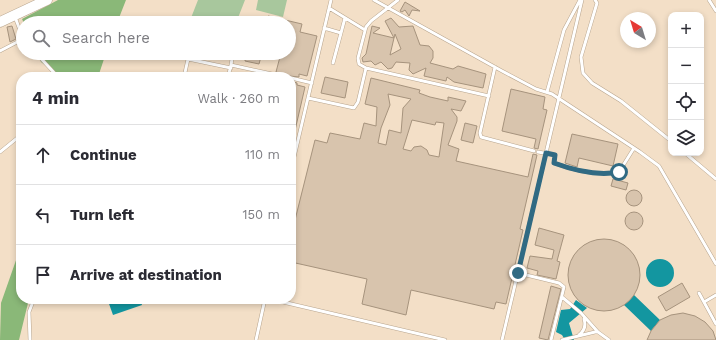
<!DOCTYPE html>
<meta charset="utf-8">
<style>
body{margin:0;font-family:"Work Sans",sans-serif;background:#f7f7f7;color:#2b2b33}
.controls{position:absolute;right:12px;top:12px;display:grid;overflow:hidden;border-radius:8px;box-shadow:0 2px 6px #0003}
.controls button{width:36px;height:36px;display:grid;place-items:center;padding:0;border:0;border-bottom:1px solid #e1e1e2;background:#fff;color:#2b2b33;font:20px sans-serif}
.compass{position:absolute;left:620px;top:12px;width:36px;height:36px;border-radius:50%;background:#fff;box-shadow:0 2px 6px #0003;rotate:322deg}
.stop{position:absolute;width:12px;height:12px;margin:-9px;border:3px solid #306a83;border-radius:50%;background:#fff}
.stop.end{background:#306a83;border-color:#fff;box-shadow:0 1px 4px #0008}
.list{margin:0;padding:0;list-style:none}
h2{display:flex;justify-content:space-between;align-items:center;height:52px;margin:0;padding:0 16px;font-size:17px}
h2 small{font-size:13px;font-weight:400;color:#7c7c81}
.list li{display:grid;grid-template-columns:26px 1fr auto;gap:12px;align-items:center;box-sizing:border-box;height:60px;padding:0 16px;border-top:1px solid #e1e1e2}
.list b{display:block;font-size:15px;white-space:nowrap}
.list em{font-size:13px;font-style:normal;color:#7c7c81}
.icon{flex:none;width:22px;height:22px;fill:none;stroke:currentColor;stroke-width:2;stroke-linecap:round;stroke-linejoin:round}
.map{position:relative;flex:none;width:716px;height:340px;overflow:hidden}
.search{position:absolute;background:#fff;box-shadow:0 2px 6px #0003;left:16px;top:16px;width:280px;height:44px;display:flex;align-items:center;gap:10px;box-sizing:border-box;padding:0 14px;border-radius:22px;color:#7c7c81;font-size:15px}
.panel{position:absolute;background:#fff;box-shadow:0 2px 6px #0003;left:16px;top:72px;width:280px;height:232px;border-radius:16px}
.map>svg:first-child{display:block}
</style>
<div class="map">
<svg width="716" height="340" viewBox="0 0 716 340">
<rect width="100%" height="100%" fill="#f3dfc7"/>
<!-- green -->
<path fill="#a8c79d" d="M198,0H245L236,23H189Z
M258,0H287L283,17L256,10Z"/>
<!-- forest -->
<path fill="#8ab878" d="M58,0H126L117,23H24L22,19Z
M37,53H106L98,77H61L41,62Z
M21,246V299H29L19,340H0L1,303Z"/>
<!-- water -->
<path fill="#1396a0" d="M646 273a14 14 0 1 1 28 0a14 14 0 1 1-28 0Z
M634,295L660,320L651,331L624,305Z
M117,299H140L142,305L113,315L108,301Z
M576,300L587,308L569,323L574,340H565L562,335L556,332L561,310L570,309Z"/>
<!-- building -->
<path fill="#d8c4ad" stroke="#a6937d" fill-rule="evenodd" d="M405,2L420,11L412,10L409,16L405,10L402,12L400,11Z
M268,16L302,24L300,32L317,36L307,76L299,74V77L289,76L276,72L281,53H289V23H266Z
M391,18L399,27L413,26L420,45L429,46L433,51V58L430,63L453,69L458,66L486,74L483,88L454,82L447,77L446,81L424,76L426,68L413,74L409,70L410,63L396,62L392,68L388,69L381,62L375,65L371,61L363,62L362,58L366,54L372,26L380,28L373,33L394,38L385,21ZM395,34L401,49L390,55L394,38Z
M12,26L16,39L10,42L7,27Z
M246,53H262L259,64L245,61Z
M325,77L348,82L345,98L321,93Z
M371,78L420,90L419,93L430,97L448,101V97L466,101L461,111L451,109L457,117V121L448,145L459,149L456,161L528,177L533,154L537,155L520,229L523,230L506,304L496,302L494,309L411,290L406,315L362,304L367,279L291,262V236L315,140L327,143L330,133L360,139L364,123L376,126L377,107L365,104ZM388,94L411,99L403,108L401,133L389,130L386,145L378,143L381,128L390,105ZM412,120L435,125L436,122L444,123L439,157L429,155L427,150L421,146L414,147L411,151L403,149Z
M291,81L297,83V85L305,87L293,139H291Z
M511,89L545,97L543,109L547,110L538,149L534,148L536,139L502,131Z
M465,123L477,126L473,143L461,140Z
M572,134L618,144L613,166L579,158L577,167L565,163Z
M613,179L628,183L626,190L611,186Z
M626 198a8 8 0 1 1 16 0a8 8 0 1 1-16 0Z
M625 221a9 9 0 1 1 18 0a9 9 0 1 1-18 0Z
M539,228L564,235L557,261L560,262L556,279L537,275L538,271L527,268L530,256L552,259L554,250L535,245Z
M568 275a36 36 0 1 1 72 0a36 36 0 1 1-72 0Z
M682,283L690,297L666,311L658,297Z
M551,286L561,289L548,340L539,338Z
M683,313L695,316L705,322L713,331L716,340H647L651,331L660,320L671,315Z"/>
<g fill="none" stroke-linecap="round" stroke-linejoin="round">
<defs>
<path id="service" d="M374,0L502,71L536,89L552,94L640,152L659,166L716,264
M398,0L371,21L366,27L358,58L359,64L366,68L489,96
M595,0L597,3L581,57L583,73L592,83L621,101L671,141
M709,0L716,11
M329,8L365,30
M15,17L23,38
M324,28L341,33
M0,51L23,39
M36,53L58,77
M333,63L345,18
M231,65L233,53
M495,67L480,133L481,137L534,151
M184,77L188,59L231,68
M228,77L231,65L286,77
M291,78L312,83
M547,92L564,30L580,0
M308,98L354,108L358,102L366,68
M0,152L21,135
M538,152L555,155L554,163C573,170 599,176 619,172L634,148
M685,153L716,179
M291,170L331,0
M518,273L559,283L564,287L551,340
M699,293L716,324
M562,297L581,313L598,332
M270,299L445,340
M704,302L716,295
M579,335C584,331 586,325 584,319
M30,340L29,312L34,299
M256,340L265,299
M502,340L582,0
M562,340L595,332H598L609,340"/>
<path id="primary" d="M0,22L47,0"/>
</defs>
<!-- service casing -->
<use href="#service" stroke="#b8a58e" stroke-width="4"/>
<!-- primary casing -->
<use href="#primary" stroke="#b8a58e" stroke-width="11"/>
<!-- service -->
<use href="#service" stroke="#fff" stroke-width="3"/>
<!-- primary -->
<use href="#primary" stroke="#fff" stroke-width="10"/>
</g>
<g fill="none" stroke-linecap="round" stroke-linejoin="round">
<!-- route -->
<path stroke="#306a83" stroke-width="5" d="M518,273L546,153L555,155L554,163C573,170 599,176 619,172"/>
</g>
</svg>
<div class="controls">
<button>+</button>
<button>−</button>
<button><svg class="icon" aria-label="locate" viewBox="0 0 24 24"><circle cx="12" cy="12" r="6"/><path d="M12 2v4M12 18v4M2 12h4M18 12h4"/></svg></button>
<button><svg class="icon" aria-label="layers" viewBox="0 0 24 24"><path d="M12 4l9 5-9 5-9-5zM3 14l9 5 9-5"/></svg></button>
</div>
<svg class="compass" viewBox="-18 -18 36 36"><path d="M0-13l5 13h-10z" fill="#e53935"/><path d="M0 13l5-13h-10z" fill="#7c7c81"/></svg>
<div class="stop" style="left:619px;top:172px"></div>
<div class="stop end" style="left:518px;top:273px"></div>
<div class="search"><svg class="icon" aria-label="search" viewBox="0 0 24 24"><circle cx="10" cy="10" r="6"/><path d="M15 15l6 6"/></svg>Search here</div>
<section class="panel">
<h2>4 min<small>Walk · 260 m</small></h2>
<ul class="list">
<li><svg class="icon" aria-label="ahead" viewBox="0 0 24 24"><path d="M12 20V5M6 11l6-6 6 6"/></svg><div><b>Continue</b></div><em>110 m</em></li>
<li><svg class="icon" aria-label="left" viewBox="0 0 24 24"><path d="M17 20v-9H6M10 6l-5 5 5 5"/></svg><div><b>Turn left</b></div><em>150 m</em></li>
<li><svg class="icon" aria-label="arrive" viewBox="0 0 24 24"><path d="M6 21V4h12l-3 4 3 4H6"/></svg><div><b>Arrive at destination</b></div></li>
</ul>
</section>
</div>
